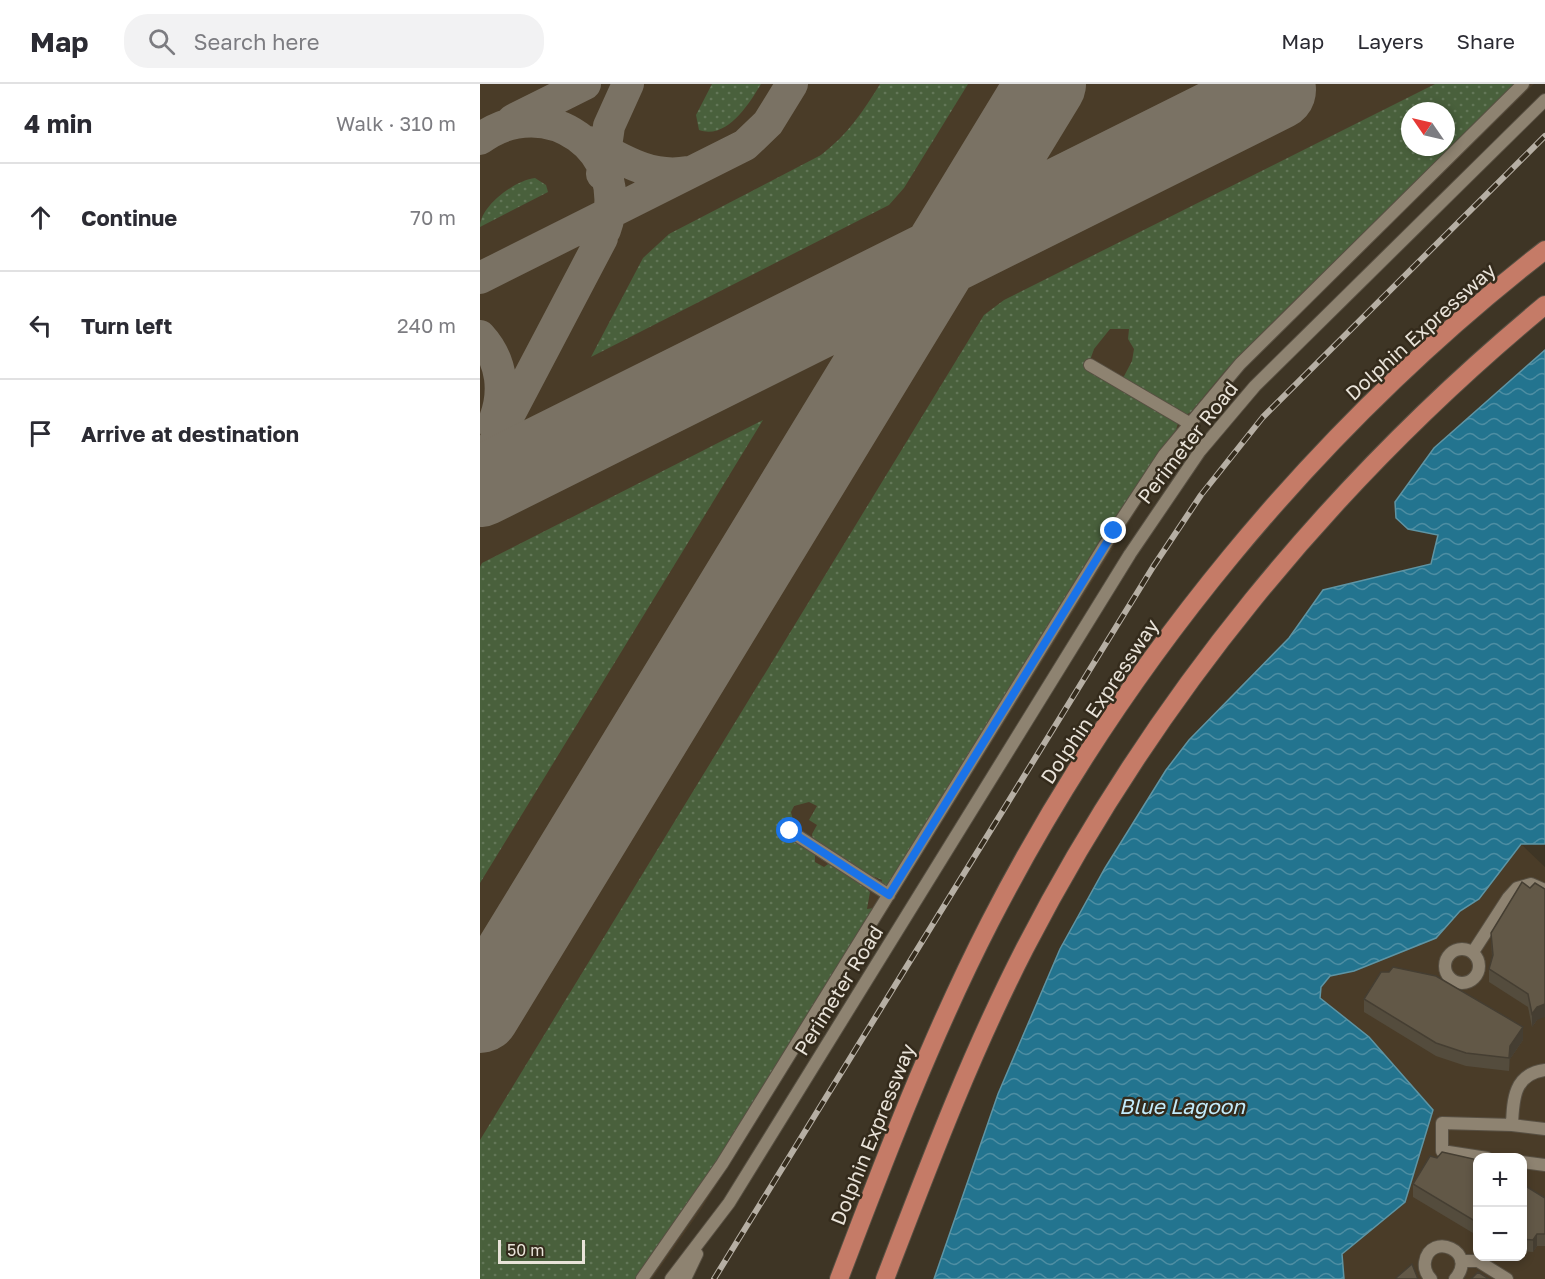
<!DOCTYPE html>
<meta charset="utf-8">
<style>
body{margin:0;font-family:"Golos Text",sans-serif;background:#f2f2f3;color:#2b2b33}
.controls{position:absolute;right:18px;bottom:18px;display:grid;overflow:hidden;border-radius:12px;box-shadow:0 3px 9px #0003}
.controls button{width:54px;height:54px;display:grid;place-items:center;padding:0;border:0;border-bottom:2px solid #e1e1e2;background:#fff;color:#2b2b33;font:30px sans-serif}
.compass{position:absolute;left:921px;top:18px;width:54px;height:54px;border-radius:50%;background:#fff;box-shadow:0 3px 9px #0003;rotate:304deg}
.scale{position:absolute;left:18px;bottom:15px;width:87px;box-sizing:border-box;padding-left:6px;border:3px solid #e9e3d9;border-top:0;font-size:16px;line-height:21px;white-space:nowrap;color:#e9e3d9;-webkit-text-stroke:4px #342b1c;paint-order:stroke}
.stop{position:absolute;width:18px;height:18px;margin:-14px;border:4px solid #1a73e8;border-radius:50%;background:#fff}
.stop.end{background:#1a73e8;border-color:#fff;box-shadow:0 2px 6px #0008}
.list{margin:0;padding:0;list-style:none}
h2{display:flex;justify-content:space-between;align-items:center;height:78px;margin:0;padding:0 24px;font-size:26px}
h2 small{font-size:20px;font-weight:400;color:#7c7c81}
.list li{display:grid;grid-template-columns:39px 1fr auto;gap:18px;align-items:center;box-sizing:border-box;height:108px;padding:0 24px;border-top:2px solid #e1e1e2}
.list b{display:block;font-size:22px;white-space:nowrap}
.list em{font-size:20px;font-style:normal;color:#7c7c81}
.icon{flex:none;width:33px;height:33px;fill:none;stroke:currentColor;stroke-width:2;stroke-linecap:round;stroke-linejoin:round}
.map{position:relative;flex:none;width:1065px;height:1195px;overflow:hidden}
header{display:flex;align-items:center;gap:36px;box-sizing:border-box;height:84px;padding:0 30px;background:#fff;border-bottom:2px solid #e1e1e2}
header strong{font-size:28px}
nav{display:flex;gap:33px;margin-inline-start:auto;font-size:21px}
.search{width:420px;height:54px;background:#f2f2f3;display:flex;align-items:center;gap:15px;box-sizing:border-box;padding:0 21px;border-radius:24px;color:#7c7c81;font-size:22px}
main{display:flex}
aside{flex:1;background:#fff}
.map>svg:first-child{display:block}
</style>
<header>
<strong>Map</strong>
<div class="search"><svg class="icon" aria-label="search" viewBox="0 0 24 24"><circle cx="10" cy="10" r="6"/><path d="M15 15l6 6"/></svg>Search here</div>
<nav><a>Map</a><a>Layers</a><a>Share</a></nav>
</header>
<main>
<aside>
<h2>4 min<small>Walk · 310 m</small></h2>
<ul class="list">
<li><svg class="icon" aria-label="ahead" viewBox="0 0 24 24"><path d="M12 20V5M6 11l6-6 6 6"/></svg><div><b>Continue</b></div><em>70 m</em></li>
<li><svg class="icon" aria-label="left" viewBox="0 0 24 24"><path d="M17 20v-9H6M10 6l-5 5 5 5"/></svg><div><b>Turn left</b></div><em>240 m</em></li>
<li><svg class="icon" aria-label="arrive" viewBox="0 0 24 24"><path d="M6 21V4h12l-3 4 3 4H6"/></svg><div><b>Arrive at destination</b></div></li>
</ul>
</aside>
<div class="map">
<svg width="1065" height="1195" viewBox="0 0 1065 1195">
<defs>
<pattern id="grass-dots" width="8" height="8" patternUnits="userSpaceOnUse" patternTransform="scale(1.5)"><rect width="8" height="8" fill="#49603c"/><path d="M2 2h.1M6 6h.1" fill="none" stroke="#637758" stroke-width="1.8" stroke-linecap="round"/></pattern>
<pattern id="water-waves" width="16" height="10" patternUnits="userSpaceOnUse" patternTransform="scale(1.5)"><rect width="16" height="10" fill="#23748f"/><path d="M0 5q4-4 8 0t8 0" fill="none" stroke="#4e8ea3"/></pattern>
</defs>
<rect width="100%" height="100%" fill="#3e3525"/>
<!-- built -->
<path fill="#4a3c28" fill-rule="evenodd" d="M0,0H1054L762,287L686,379L220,1127L172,1195H0ZM930,27H966V63H930Z
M1041,760L1065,783V1195H864L862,1170L925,1118L840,914L841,903L850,892L874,887L956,854L980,827L999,815ZM998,1074H1042V1172H998Z"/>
<!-- grass -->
<path fill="url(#grass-dots)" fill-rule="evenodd" d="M232,0H281C269,20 247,56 219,46L216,31Z
M400,0H488L424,104L409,121L111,273L163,174L189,150L341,71C367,51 383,28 400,0Z
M955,0H1037L806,225L745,287L711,328L706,331L642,296L652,277L654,265L648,255L649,245H630L614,265L608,282L698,339L696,346L626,446L408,802H401L402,796L395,793L391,797L333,758L332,750L337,741L329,736L337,722L329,718L314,722L311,728L314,740L307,749L335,771V778L344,783L351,778L387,800L385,803L390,808L387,825L394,824L250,1059L155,1195H0V1056L504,231L524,216ZM930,27H966V63H930Z
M55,94L66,101L68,108L0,143C0,122 35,96 55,94Z
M283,336L0,799V483L2,479Z"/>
<!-- water -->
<path fill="url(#water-waves)" stroke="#5e95a5" stroke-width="1.5" d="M1065,266V760H1041L999,815L980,827L956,854L874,887L850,892L841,903L840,914L889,953L953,1026L925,1118L862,1170L864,1195H454L518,1010L580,865L625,784L686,686L709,656L809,554L843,506L951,480L958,451L928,445L916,434L915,418L954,364Z"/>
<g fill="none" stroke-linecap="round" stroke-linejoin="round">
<!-- taxiway -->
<path stroke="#7a7264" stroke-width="32" d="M779,14L799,0
M33,36L105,0
M0,55C66,6 153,67 125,146
M109,58C141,75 170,95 208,88
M122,90L129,42L148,0
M0,194L265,61L288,39L312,0
M0,252C23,277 26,310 13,340
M0,386L122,154"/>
<!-- runway -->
<path stroke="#7a7264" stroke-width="80" d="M0,403L796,6
M0,929L566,0"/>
<defs>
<path id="minor" d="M610,281L709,339
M310,747L409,811
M965 882a17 17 0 1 1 34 0a17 17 0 1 1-34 0Z
M993,868L1028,814L1037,804L1051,800L1065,806
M1032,1041L1065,1045
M1007,1074L962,1067V1039L1032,1041C1033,1015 1034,990 1065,986
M1042,1078L1065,1081
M981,1177H998L1027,1195
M162,1195L242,1080L625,461L684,371L760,280L1043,0
M191,1195L249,1119L650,470L720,367L775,302L1065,16
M205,1195L217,1170
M951,1195C946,1190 944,1185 945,1178C950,1147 999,1167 975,1195"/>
<path id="highway" d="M359,1195C405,1074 451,953 510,838C643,579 835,345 1065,166
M405,1195C448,1083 490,971 545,864C673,616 850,399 1065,221"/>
</defs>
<!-- minor casing -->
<use href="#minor" stroke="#585043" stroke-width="14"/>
<!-- highway casing -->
<use href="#highway" stroke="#585043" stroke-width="20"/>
<!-- minor -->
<use href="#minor" stroke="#8e8371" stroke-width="12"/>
<!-- highway -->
<use href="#highway" stroke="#c57b67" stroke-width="18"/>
<defs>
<path id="rail" d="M234,1195L673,483L721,411L783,333L1065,52"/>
</defs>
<!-- rail casing -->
<use href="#rail" stroke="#b6afa4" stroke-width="6"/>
<!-- rail -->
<use href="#rail" stroke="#342b1c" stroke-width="4" stroke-dasharray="11" stroke-linecap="butt"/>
</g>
<!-- wall -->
<path fill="#544c3d" d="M1042,798L1057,936L1052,943L1048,923L1009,898V885L1012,874L1011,849Z
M884,915L1043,956L1030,975L1029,987L986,982L956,972L884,928Z
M957,1074L998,1076V1152L933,1113V1100Z
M1042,1100L1065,1114V1162H1057L1053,1168L1042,1167Z"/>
<!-- shaded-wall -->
<path fill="#453e32" d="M1065,920V933L1057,936L1052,943V930L1057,923Z
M1043,943V956L1030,975L1029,987L1030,962Z
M1057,1150V1162L1053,1168V1156Z"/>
<!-- building -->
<path fill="#625847" stroke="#453e32" stroke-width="1.5" d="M1042,798L1050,804L1055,799L1065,805V920L1057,923L1052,930L1048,910L1009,885L1013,871L1011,849Z
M913,883L956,892L1043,943L1030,962L1029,974L986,969L956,959L884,915L901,888H909Z
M962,1068L998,1076V1139L933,1100L950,1072L957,1074Z
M1042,1100L1065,1114V1150H1057L1053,1156L1042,1155Z
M932,1180L938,1195H916L917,1193Z
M998,1188L1009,1195H991Z"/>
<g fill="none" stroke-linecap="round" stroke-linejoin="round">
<!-- route -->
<path stroke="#1a73e8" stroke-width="8" d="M310,747L409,811L634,447"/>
</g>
<g text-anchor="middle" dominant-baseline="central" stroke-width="5" stroke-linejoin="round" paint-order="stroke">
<!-- street labels -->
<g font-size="20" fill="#e9e3d9" stroke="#342b1c">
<text transform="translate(940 247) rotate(-42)">Dolphin Expressway</text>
<text transform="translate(707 358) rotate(-52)">Perimeter Road</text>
<text transform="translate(619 617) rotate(-56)">Dolphin Expressway</text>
<text transform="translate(358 906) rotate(-58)">Perimeter Road</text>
<text transform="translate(392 1050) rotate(-68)">Dolphin Expressway</text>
</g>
<!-- water labels -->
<g font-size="21" font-style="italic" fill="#c3ebfb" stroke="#342b1c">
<text x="702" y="1022">Blue Lagoon</text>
</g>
</g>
</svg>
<div class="controls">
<button>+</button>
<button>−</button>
</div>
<svg class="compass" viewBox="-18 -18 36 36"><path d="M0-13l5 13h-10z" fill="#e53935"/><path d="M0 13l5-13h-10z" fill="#7c7c81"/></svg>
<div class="scale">50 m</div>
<div class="stop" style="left:310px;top:747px"></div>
<div class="stop end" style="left:634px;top:447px"></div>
</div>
</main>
